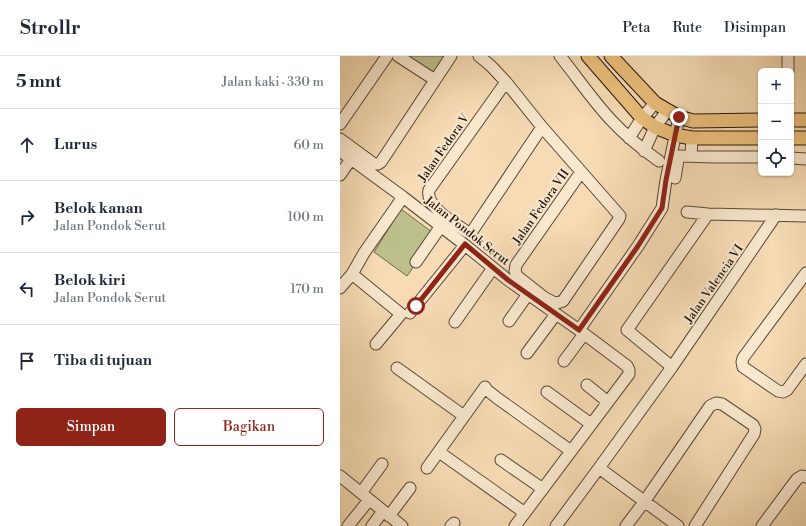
<!DOCTYPE html>
<html lang="id">
<meta charset="utf-8">
<style>
body{margin:0;font-family:"Libre Bodoni",serif;background:#f6f6f7;color:#1f2937}
.controls{position:absolute;right:12px;top:12px;display:grid;overflow:hidden;border-radius:6px;box-shadow:0 1px 3px #0004}
.controls button{width:36px;height:36px;display:grid;place-items:center;padding:0;border:0;border-bottom:1px solid #e0e1e3;background:#fff;color:#1f2937;font:20px sans-serif}
.stop{position:absolute;width:12px;height:12px;margin:-9px;border:3px solid #8f2418;border-radius:50%;background:#fff}
.stop.end{background:#8f2418;border-color:#fff;box-shadow:0 1px 4px #0008}
.list{margin:0;padding:0;list-style:none}
h2{display:flex;justify-content:space-between;align-items:center;height:52px;margin:0;padding:0 16px;font-size:17px}
h2 small{font-size:13px;font-weight:400;color:#747a83}
.list li{display:grid;grid-template-columns:26px 1fr auto;gap:12px;align-items:center;box-sizing:border-box;height:72px;padding:0 16px;border-top:1px solid #e0e1e3}
.list b{display:block;font-size:15px;white-space:nowrap}
.list p{margin:0;font-size:13px;white-space:nowrap;color:#747a83}
.list em{font-size:13px;font-style:normal;color:#747a83}
.actions{display:flex;gap:8px;padding:12px 16px}
.actions a{flex:1;padding:9px 0;border:1px solid #8f2418;border-radius:6px;text-align:center;font-size:14px;color:#8f2418}
.actions .main{background:#8f2418;color:#fff}
.icon{flex:none;width:22px;height:22px;fill:none;stroke:currentColor;stroke-width:2;stroke-linecap:round;stroke-linejoin:round}
.map{position:relative;flex:none;width:466px;height:470px;overflow:hidden}
header{display:flex;align-items:center;gap:24px;box-sizing:border-box;height:56px;padding:0 20px;background:#fff;border-bottom:1px solid #e0e1e3}
header strong{font-size:19px}
nav{display:flex;gap:22px;margin-inline-start:auto;font-size:14px}
main{display:flex}
aside{flex:1;background:#fff}
.map>svg:first-child{display:block}
</style>
<header>
<strong>Strollr</strong>
<nav><a>Peta</a><a>Rute</a><a>Disimpan</a></nav>
</header>
<main>
<aside>
<h2>5 mnt<small>Jalan kaki · 330 m</small></h2>
<ul class="list">
<li><svg class="icon" aria-label="ahead" viewBox="0 0 24 24"><path d="M12 20V5M6 11l6-6 6 6"/></svg><div><b>Lurus</b></div><em>60 m</em></li>
<li><svg class="icon" aria-label="right" viewBox="0 0 24 24"><path d="M7 20v-9h11M14 6l5 5-5 5"/></svg><div><b>Belok kanan</b><p>Jalan Pondok Serut</p></div><em>100 m</em></li>
<li><svg class="icon" aria-label="left" viewBox="0 0 24 24"><path d="M17 20v-9H6M10 6l-5 5 5 5"/></svg><div><b>Belok kiri</b><p>Jalan Pondok Serut</p></div><em>170 m</em></li>
<li><svg class="icon" aria-label="arrive" viewBox="0 0 24 24"><path d="M6 21V4h12l-3 4 3 4H6"/></svg><div><b>Tiba di tujuan</b></div></li>
</ul>
<div class="actions"><a class="main">Simpan</a><a>Bagikan</a></div>
</aside>
<div class="map">
<svg width="466" height="470" viewBox="0 0 466 470">
<rect width="100%" height="100%" fill="#f6dbb4"/>
<filter id="stains"><feTurbulence type="fractalNoise" baseFrequency=".005" numOctaves="4"/><feColorMatrix values="0 0 0 0 .2 0 0 0 0 .09 0 0 0 0 .02 0 0 0 .5 -.17"/></filter>
<radialGradient id="worn" r=".72"><stop offset=".6" stop-color="#630" stop-opacity="0"/><stop offset="1" stop-color="#630" stop-opacity=".3"/></radialGradient>
<!-- green -->
<path fill="#bdc08c" stroke="#706a4d" d="M63,0H105L95,17Z
M61,153L96,179L67,220L34,196Z"/>
<g fill="none" stroke-linecap="round" stroke-linejoin="round">
<defs>
<path id="minor" d="M58,0L95,24
M139,0L151,10L166,26L202,71L280,160L279,163L223,245L217,247L213,246L205,242L177,220L175,215L176,209L241,116
M220,0C237,21 253,45 272,65C286,80 302,93 319,105
M448,0V15
M166,26L89,134C85,151 115,167 127,176H130L133,174L202,71
M0,68L47,0
M289,82L302,62L315,47
M0,83L34,108H38L41,106L111,0
M0,95L63,141L125,189L168,224L239,274L287,310L289,314V318L175,470
M304,95L315,71L327,55
M351,100L352,82
M451,102L466,103
M0,119L11,103
M335,122L338,104L339,100L374,101H421
M347,156L368,158L466,160
M76,206L101,170
M466,217L403,302L402,306L403,311L438,335L443,336L447,334L466,308
M12,218L61,258L36,288
M0,232L12,218L24,197L63,141
M70,257L125,189
M169,265L188,238
M115,266L153,212
M239,274L298,190L322,152L326,124L339,61
M187,297L216,258
M224,305L244,278
M332,311L287,274L368,158
M57,312L124,360
M247,329L268,346
M207,336L251,368
M99,396L185,457
M161,404L203,433
M87,412L145,331L147,334L157,342L231,395
M259,412L332,311L436,159
M0,420L62,470
M21,437L42,408
M49,460L70,432
M8,470L29,444
M32,470L43,455
M111,470L114,467
M216,470L259,412L338,470
M286,470L304,446L370,350L376,347L382,348L413,369L415,373L414,378L355,470
M422,470L457,423L462,420L466,421"/>
<path id="major" d="M248,0L302,62L315,71L335,79L352,82H421
M271,0L315,47L339,61L353,65L421,64
M451,64H466
M451,82H466"/>
</defs>
<!-- minor casing -->
<use href="#minor" stroke="#574638" stroke-width="13"/>
<!-- major casing -->
<use href="#major" stroke="#22140e" stroke-width="15"/>
<!-- minor -->
<use href="#minor" stroke="#f9e8ce" stroke-width="11"/>
<!-- major -->
<use href="#major" stroke="#ebbe7a" stroke-width="13"/>
</g>
<g fill="none" stroke-linecap="round" stroke-linejoin="round">
<!-- route -->
<path stroke="#8f2418" stroke-width="5" d="M76,250L125,188L168,224L239,274L298,190L322,152L326,124L339,61"/>
</g>
<g text-anchor="middle" dominant-baseline="central" stroke-width="4" stroke-linejoin="round" paint-order="stroke">
<!-- street labels -->
<g font-size="12" fill="#22140e" stroke="#f9e8ce">
<text transform="translate(104 92) rotate(-55)">Jalan Fedora V</text>
<text transform="translate(201 151) rotate(-55)">Jalan Fedora VII</text>
<text transform="translate(127 175) rotate(38)">Jalan Pondok Serut</text>
<text transform="translate(374 228) rotate(-55)">Jalan Valencia VI</text>
</g>
</g>
<rect width="100%" height="100%" filter="url(#stains)"/>
<rect width="100%" height="100%" fill="url(#worn)"/>
</svg>
<div class="controls">
<button>+</button>
<button>−</button>
<button><svg class="icon" aria-label="locate" viewBox="0 0 24 24"><circle cx="12" cy="12" r="6"/><path d="M12 2v4M12 18v4M2 12h4M18 12h4"/></svg></button>
</div>
<div class="stop" style="left:76px;top:250px"></div>
<div class="stop end" style="left:339px;top:61px"></div>
</div>
</main>
